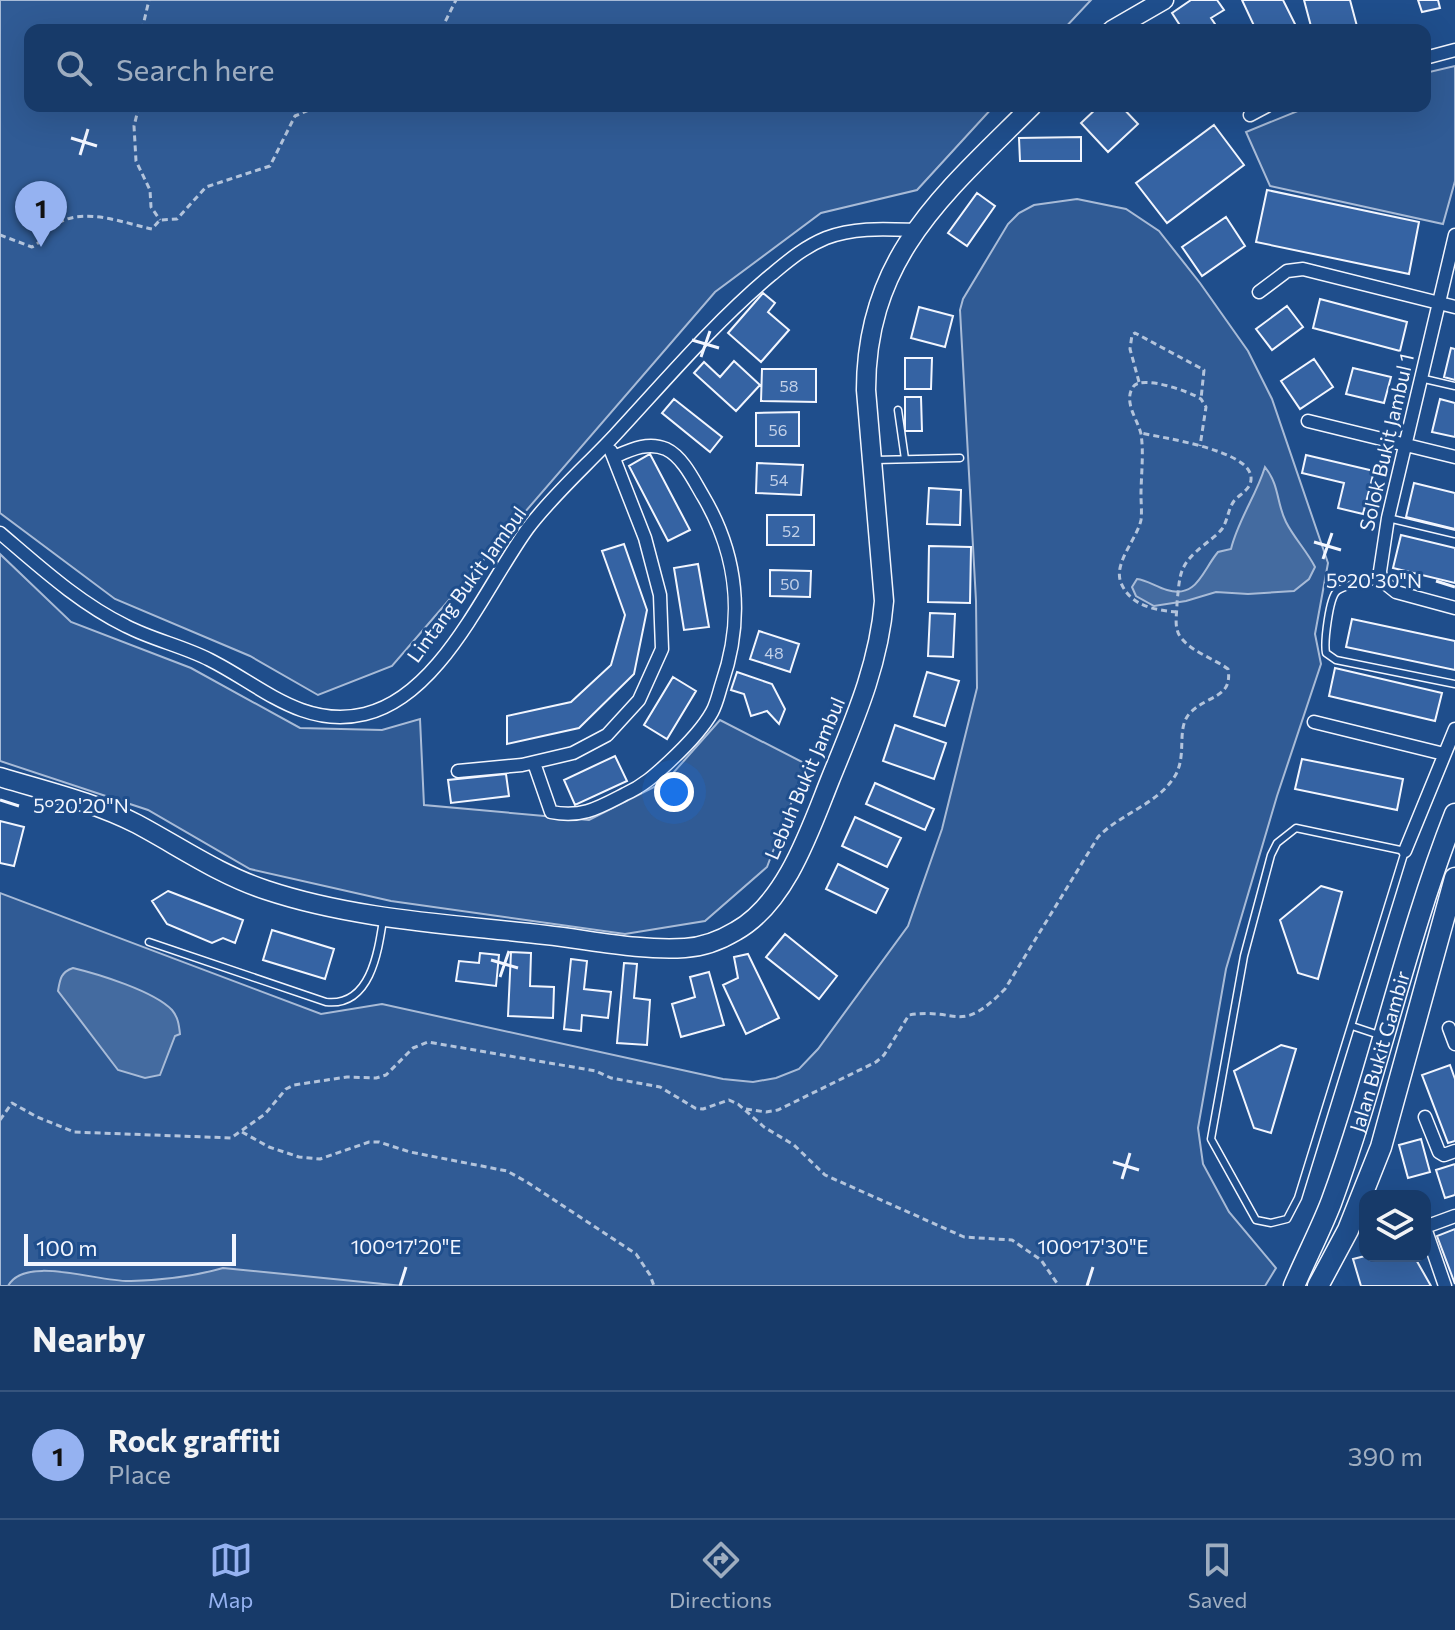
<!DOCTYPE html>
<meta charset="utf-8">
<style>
body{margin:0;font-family:Commissioner,sans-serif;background:#244571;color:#f1f3f6}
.controls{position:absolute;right:24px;bottom:24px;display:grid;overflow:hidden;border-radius:16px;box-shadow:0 8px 32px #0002}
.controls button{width:72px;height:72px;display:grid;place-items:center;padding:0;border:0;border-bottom:2px solid #36547d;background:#173a69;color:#f1f3f6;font:40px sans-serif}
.scale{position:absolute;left:24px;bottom:20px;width:212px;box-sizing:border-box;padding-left:8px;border:4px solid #f2f6ff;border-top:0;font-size:22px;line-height:28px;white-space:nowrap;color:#f2f6ff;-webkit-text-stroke:6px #1f4e8c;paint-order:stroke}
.you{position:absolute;left:674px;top:792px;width:28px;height:28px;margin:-20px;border:6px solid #fff;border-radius:50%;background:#1a73e8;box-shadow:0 0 0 12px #1a73e833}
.badge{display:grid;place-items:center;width:52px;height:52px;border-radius:50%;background:#95b2f1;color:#111;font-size:26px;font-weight:700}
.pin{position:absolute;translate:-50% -66px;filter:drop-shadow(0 2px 4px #0008)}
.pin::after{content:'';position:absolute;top:42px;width:28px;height:24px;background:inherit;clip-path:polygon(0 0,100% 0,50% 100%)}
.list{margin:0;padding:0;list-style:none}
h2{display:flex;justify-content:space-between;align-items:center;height:104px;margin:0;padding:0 32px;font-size:34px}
h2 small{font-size:26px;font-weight:400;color:#9eadc0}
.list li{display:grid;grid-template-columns:52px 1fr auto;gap:24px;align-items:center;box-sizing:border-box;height:128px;padding:0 32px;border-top:2px solid #36547d}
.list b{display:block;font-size:30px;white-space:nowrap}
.list p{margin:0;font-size:26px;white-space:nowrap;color:#9eadc0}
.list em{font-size:26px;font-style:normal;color:#9eadc0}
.icon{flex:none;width:44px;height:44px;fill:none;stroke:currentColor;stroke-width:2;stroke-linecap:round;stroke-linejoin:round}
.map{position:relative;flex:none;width:1455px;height:1286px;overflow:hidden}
.search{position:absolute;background:#173a69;box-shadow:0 8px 32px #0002;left:24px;right:24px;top:24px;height:88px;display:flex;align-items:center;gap:20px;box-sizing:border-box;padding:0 28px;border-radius:16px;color:#9eadc0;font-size:30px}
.sheet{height:232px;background:#173a69}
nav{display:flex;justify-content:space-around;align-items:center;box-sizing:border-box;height:112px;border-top:2px solid #36547d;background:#173a69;font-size:22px;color:#9eadc0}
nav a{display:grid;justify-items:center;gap:4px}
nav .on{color:#95b2f1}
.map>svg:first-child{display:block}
</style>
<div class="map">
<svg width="1455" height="1286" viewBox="0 0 1455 1286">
<rect width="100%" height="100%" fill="#1f4e8c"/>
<!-- built -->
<path fill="#305b95" stroke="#a8bbd7" stroke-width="2" d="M0,0H1091L1063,30H30V106H994L917,190L821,213L715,292L392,666L318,695L250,656L115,599L0,513Z
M1455,66V181L1443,224L1270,186L1246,132L1310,106H1425V73Z
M1077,199L1126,209L1159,231L1200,283L1248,351L1272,399L1328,563L1315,634L1321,664L1277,796L1226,969L1198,1128L1203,1164L1229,1212L1276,1268L1265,1286H0V893L321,1014L382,1004L723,1079L753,1082L776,1078L799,1069L818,1049L908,926L942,829L977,688L976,601L960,310L963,299L1008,224L1019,213L1034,205Z
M0,554L71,622L191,668L300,728L382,730L420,719L424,805L589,820L666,781L720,720L806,764L767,867L705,921L625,934L391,901L250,869L148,810L0,761Z"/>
<!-- water -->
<path fill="#446ba0" stroke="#a8bbd7" stroke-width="2" d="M1265,467C1280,486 1276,502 1286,522C1294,538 1307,551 1315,567L1309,579L1294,591L1248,594L1216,592L1186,601L1154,606L1136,596L1132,587L1137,579C1147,580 1156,587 1167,590C1197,599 1202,571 1218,552L1231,549C1238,520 1256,496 1265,467Z
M73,968C98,974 154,991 172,1010C178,1017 179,1025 180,1034L175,1036L160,1075L145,1078L118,1070L58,991C60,979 61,972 73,968Z
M223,1268L403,1286H8C25,1254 101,1283 131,1281C163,1280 192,1277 223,1268Z"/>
<!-- building -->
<path fill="#3563a3" stroke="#f2f6ff" stroke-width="2" d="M1191,0H1217L1224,10L1211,18L1219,30H1183L1172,13Z
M1242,0H1283L1297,28L1256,30Z
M1304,0H1350L1358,30H1312Z
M1418,0H1438L1440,8L1422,12Z
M1099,106H1121L1138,124L1108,152L1081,123Z
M1214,125L1244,165L1167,223L1136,183Z
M1081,137V161H1020L1019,138Z
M1267,190L1419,222L1409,274L1256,242Z
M977,193L995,206L967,246L948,233Z
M1226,217L1245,246L1202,276L1182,247Z
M763,293L775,303L768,312L789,330L761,362L728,333Z
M1320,299L1407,322L1400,351L1313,328Z
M1287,306L1303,327L1272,350L1256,329Z
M919,307L953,316L945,347L911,338Z
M1451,348L1455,349V380L1444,377Z
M905,358H932L931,389H905Z
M1314,359L1333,387L1300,409L1281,381Z
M734,361L760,385L736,411L694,373L704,362L720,377Z
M1353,368L1391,377L1384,403L1346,394Z
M762,369H816V402L761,401Z
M905,397H921L922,431H905Z
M674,399L722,437L710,452L662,413Z
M1440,399L1455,403V437L1432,432Z
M799,412V446H756V413Z
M650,454L690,530L668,541L629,466Z
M1306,455L1374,471L1363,514L1338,508L1344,483L1302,473Z
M757,463L803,465L801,495L756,493Z
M1414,483L1455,493V529L1406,517Z
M929,488L961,490L960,525L927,524Z
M767,515H814V545H767Z
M1401,535L1455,548V583L1393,568Z
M624,544L647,610L634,674L579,728L507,744V716L571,702L611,665L625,615L602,551Z
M929,546L971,547L970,603L928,602Z
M698,564L709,627L684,630L674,568Z
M770,570L811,571L810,597L770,596Z
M930,613L955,614L953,657L928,656Z
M1352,619L1455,641V670L1346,647Z
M759,631L799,644L790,672L750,659Z
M1335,668L1442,693L1435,721L1329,696Z
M737,672L772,684L785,709L779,724L767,711L751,716L744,694L731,690Z
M927,672L959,681L945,726L914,716Z
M673,677L696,691L667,739L644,725Z
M895,725L946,743L934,779L883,761Z
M615,756L627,781L575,805L564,780Z
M1302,759L1403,779L1397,810L1295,789Z
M506,774L509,796L451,803L448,780Z
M875,783L934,809L925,830L866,804Z
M855,817L901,838L887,867L842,846Z
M0,821L24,827L14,866L0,863Z
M838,864L888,889L876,913L826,889Z
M1321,886L1342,892L1318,979L1298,973L1280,920Z
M168,891L243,920L235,943L223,938L212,943L167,924L152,901Z
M272,930L334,949L325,979L263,960Z
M785,934L837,976L819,999L766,957Z
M511,952L531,953L530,986L554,987L553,1018L508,1016Z
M480,953L499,955L496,986L456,981L459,961L479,963Z
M748,954L779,1018L746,1034L723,985L738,978L734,957Z
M571,959L587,961L584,989L611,992L608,1018L582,1015L581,1031L564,1029Z
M624,963L637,964L634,998L650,1000L647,1045L617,1043Z
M709,972L724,1025L681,1037L672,1004L695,997L690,977Z
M1281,1045L1296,1049L1271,1133L1254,1128L1234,1071Z
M1450,1065L1455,1079V1141L1448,1143L1422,1075Z
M1421,1139L1430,1172L1408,1178L1399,1145Z
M1455,1164V1195L1445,1198L1436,1170Z
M1455,1229V1284L1437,1236Z
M1365,1256H1414L1431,1286H1361L1353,1259Z"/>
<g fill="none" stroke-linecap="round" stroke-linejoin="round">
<defs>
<path id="service" d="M1420,378L1455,386
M898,410L905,459
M875,460L960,458
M1388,518L1455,534
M1381,580C1369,582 1347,583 1337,591C1329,598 1324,642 1326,653L1336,660L1455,684
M1296,828L1405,851L1298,1198L1287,1219L1271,1223L1256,1220L1211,1139L1244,956L1271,855L1277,843Z
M149,942L326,1002C370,1007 378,953 383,920
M1352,1026L1379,1035"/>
<path id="minor" d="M1425,58L1455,50
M1250,115L1267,106
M1455,235L1388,518L1380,571L1381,580L1396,592L1455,608
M1259,292L1287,271L1303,269L1455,307
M1308,421L1455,457
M0,533C40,567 79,603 126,626C153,640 183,646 210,660C260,685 303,729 365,714C441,696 485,587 528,528C553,495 587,465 615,435C665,381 714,323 771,275C788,261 804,247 826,238C854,227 885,229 915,230
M1314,722L1444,754
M534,763L551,812C582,818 598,808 625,794C643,786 655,775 669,762C684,748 702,730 712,712C717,703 719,692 722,683C744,619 738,555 703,496C694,481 683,457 666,449C648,441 630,450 614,457
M458,771L522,765L573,753L607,735L639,700L662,649L660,595L645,538L611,451
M1405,851L1455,729
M1449,1028L1455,1044
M1425,1117L1439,1152L1444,1155L1455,1151
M1425,1227L1455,1216
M1425,1228L1445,1286"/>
<path id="secondary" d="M1112,30L1164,0
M0,777C46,791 94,802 137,824C180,847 220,875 266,890C356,920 453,924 546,935C591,940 640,951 685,948C703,947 721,940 736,931C786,903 810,830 830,780C854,721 879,665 884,601L866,390C866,256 945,193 1032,106"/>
<g id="primary">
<path id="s1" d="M1294,1286C1306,1258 1320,1231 1331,1203C1378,1075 1405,941 1455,814"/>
<path d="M1318,1286L1348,1230L1381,1147L1455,878"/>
</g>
</defs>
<!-- service casing -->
<use href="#service" stroke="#f2f6ff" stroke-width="9"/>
<!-- minor casing -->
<use href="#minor" stroke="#f2f6ff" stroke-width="15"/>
<!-- secondary casing -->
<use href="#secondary" stroke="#f2f6ff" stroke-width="21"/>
<!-- primary casing -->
<use href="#primary" stroke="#f2f6ff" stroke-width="23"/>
<!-- path -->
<path stroke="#b3c4dc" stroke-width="3" stroke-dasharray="6 4" stroke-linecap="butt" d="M142,30L149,0
M441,30L456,0
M139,106L134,126L136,161L150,190L151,207L160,220
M0,235L32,247C44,241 49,228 60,222C87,208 124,223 152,229L160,220L177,219L206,187L270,166L295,116L318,106
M1139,382L1130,349L1132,335L1135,333L1204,370L1201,399
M1177,612C1154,610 1131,606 1121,583C1113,563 1137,539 1141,520C1142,512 1141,503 1141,495C1141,476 1144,453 1141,434C1138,420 1123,402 1133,387C1141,374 1191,392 1201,399L1206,407L1200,446
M746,1109L766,1112L778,1110L876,1062L884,1055L909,1015C959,1007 959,1036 1005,989L1098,837C1121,813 1157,805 1175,776C1188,754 1175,727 1191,712C1208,695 1233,698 1228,669C1213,658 1194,653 1182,639C1173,629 1177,615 1177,603C1180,573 1179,565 1204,545C1210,540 1217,535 1222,529C1228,520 1228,509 1234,501C1241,493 1252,489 1251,477C1249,450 1163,438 1141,433
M0,1120L12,1103L37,1117L74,1132L231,1138L265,1114L286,1089L294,1085L347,1077L376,1078L386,1075L413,1048L428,1042L596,1071L611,1078L660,1087L695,1108L703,1109L729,1100L738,1104L764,1127L794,1145L825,1175L964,1237L1012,1240L1041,1260L1059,1286
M242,1132L269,1147L299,1157L320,1159L369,1142H379L410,1152L507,1171L527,1182L636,1254L650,1275L654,1286"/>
<!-- service -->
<use href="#service" stroke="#1f4e8c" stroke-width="6"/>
<!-- minor -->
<use href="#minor" stroke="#1f4e8c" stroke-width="12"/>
<!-- secondary -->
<use href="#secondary" stroke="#1f4e8c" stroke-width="18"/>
<!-- primary -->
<use href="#primary" stroke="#1f4e8c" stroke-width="20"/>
</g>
<!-- ticks -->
<path fill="none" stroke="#f2f6ff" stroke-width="3" d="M71,138L97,146M80,155L88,129M692,340L719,348M701,357L710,331M1314,542L1341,550M1323,559L1332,533M1436,581L1455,587M0,800L19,806M491,960L518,968M500,977L509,951M1113,1162L1139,1170M1122,1179L1130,1153M400,1286L406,1267M1087,1286L1093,1267"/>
<g text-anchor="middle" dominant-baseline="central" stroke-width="6" stroke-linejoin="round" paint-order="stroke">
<!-- number labels -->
<g font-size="16" fill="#c3d1e8">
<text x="789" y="385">58</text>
<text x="778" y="429">56</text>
<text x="779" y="479">54</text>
<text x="791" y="530">52</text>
<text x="790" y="583">50</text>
<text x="774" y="652">48</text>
</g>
<!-- street labels -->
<g font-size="20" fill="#f2f6ff" stroke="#1f4e8c">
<text transform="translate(1386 442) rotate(-77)">Solok Bukit Jambul 1</text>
<text transform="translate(466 584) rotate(-54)">Lintang Bukit Jambul</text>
<text transform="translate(804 778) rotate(-67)">Lebuh Bukit Jambul</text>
<text stroke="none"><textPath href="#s1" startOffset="250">Jalan Bukit Gambir</textPath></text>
</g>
</g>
<g font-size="20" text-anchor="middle" fill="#f2f6ff" stroke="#1f4e8c" stroke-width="6" stroke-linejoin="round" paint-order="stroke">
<text x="1374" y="588">5°20'30"N</text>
<text x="81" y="813">5°20'20"N</text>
<text x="406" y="1254">100°17'20"E</text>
<text x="1093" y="1254">100°17'30"E</text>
</g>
</svg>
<div class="controls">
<button><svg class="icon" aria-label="layers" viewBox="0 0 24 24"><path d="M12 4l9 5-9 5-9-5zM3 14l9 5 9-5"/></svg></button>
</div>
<div class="scale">100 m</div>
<div class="you"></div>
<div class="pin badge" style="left:41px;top:247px">1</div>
<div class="search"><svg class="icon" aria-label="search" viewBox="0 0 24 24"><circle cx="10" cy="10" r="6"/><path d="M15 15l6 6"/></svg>Search here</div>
</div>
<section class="sheet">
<h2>Nearby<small></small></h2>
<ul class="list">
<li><span class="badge">1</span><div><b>Rock graffiti</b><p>Place</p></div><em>390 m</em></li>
</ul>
</section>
<nav>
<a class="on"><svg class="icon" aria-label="map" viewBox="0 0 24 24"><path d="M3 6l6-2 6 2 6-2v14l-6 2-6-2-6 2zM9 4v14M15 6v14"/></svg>Map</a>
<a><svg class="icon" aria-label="directions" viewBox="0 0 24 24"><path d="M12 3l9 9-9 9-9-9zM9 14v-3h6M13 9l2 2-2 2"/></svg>Directions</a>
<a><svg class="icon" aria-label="saved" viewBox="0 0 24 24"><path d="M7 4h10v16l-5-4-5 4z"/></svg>Saved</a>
</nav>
